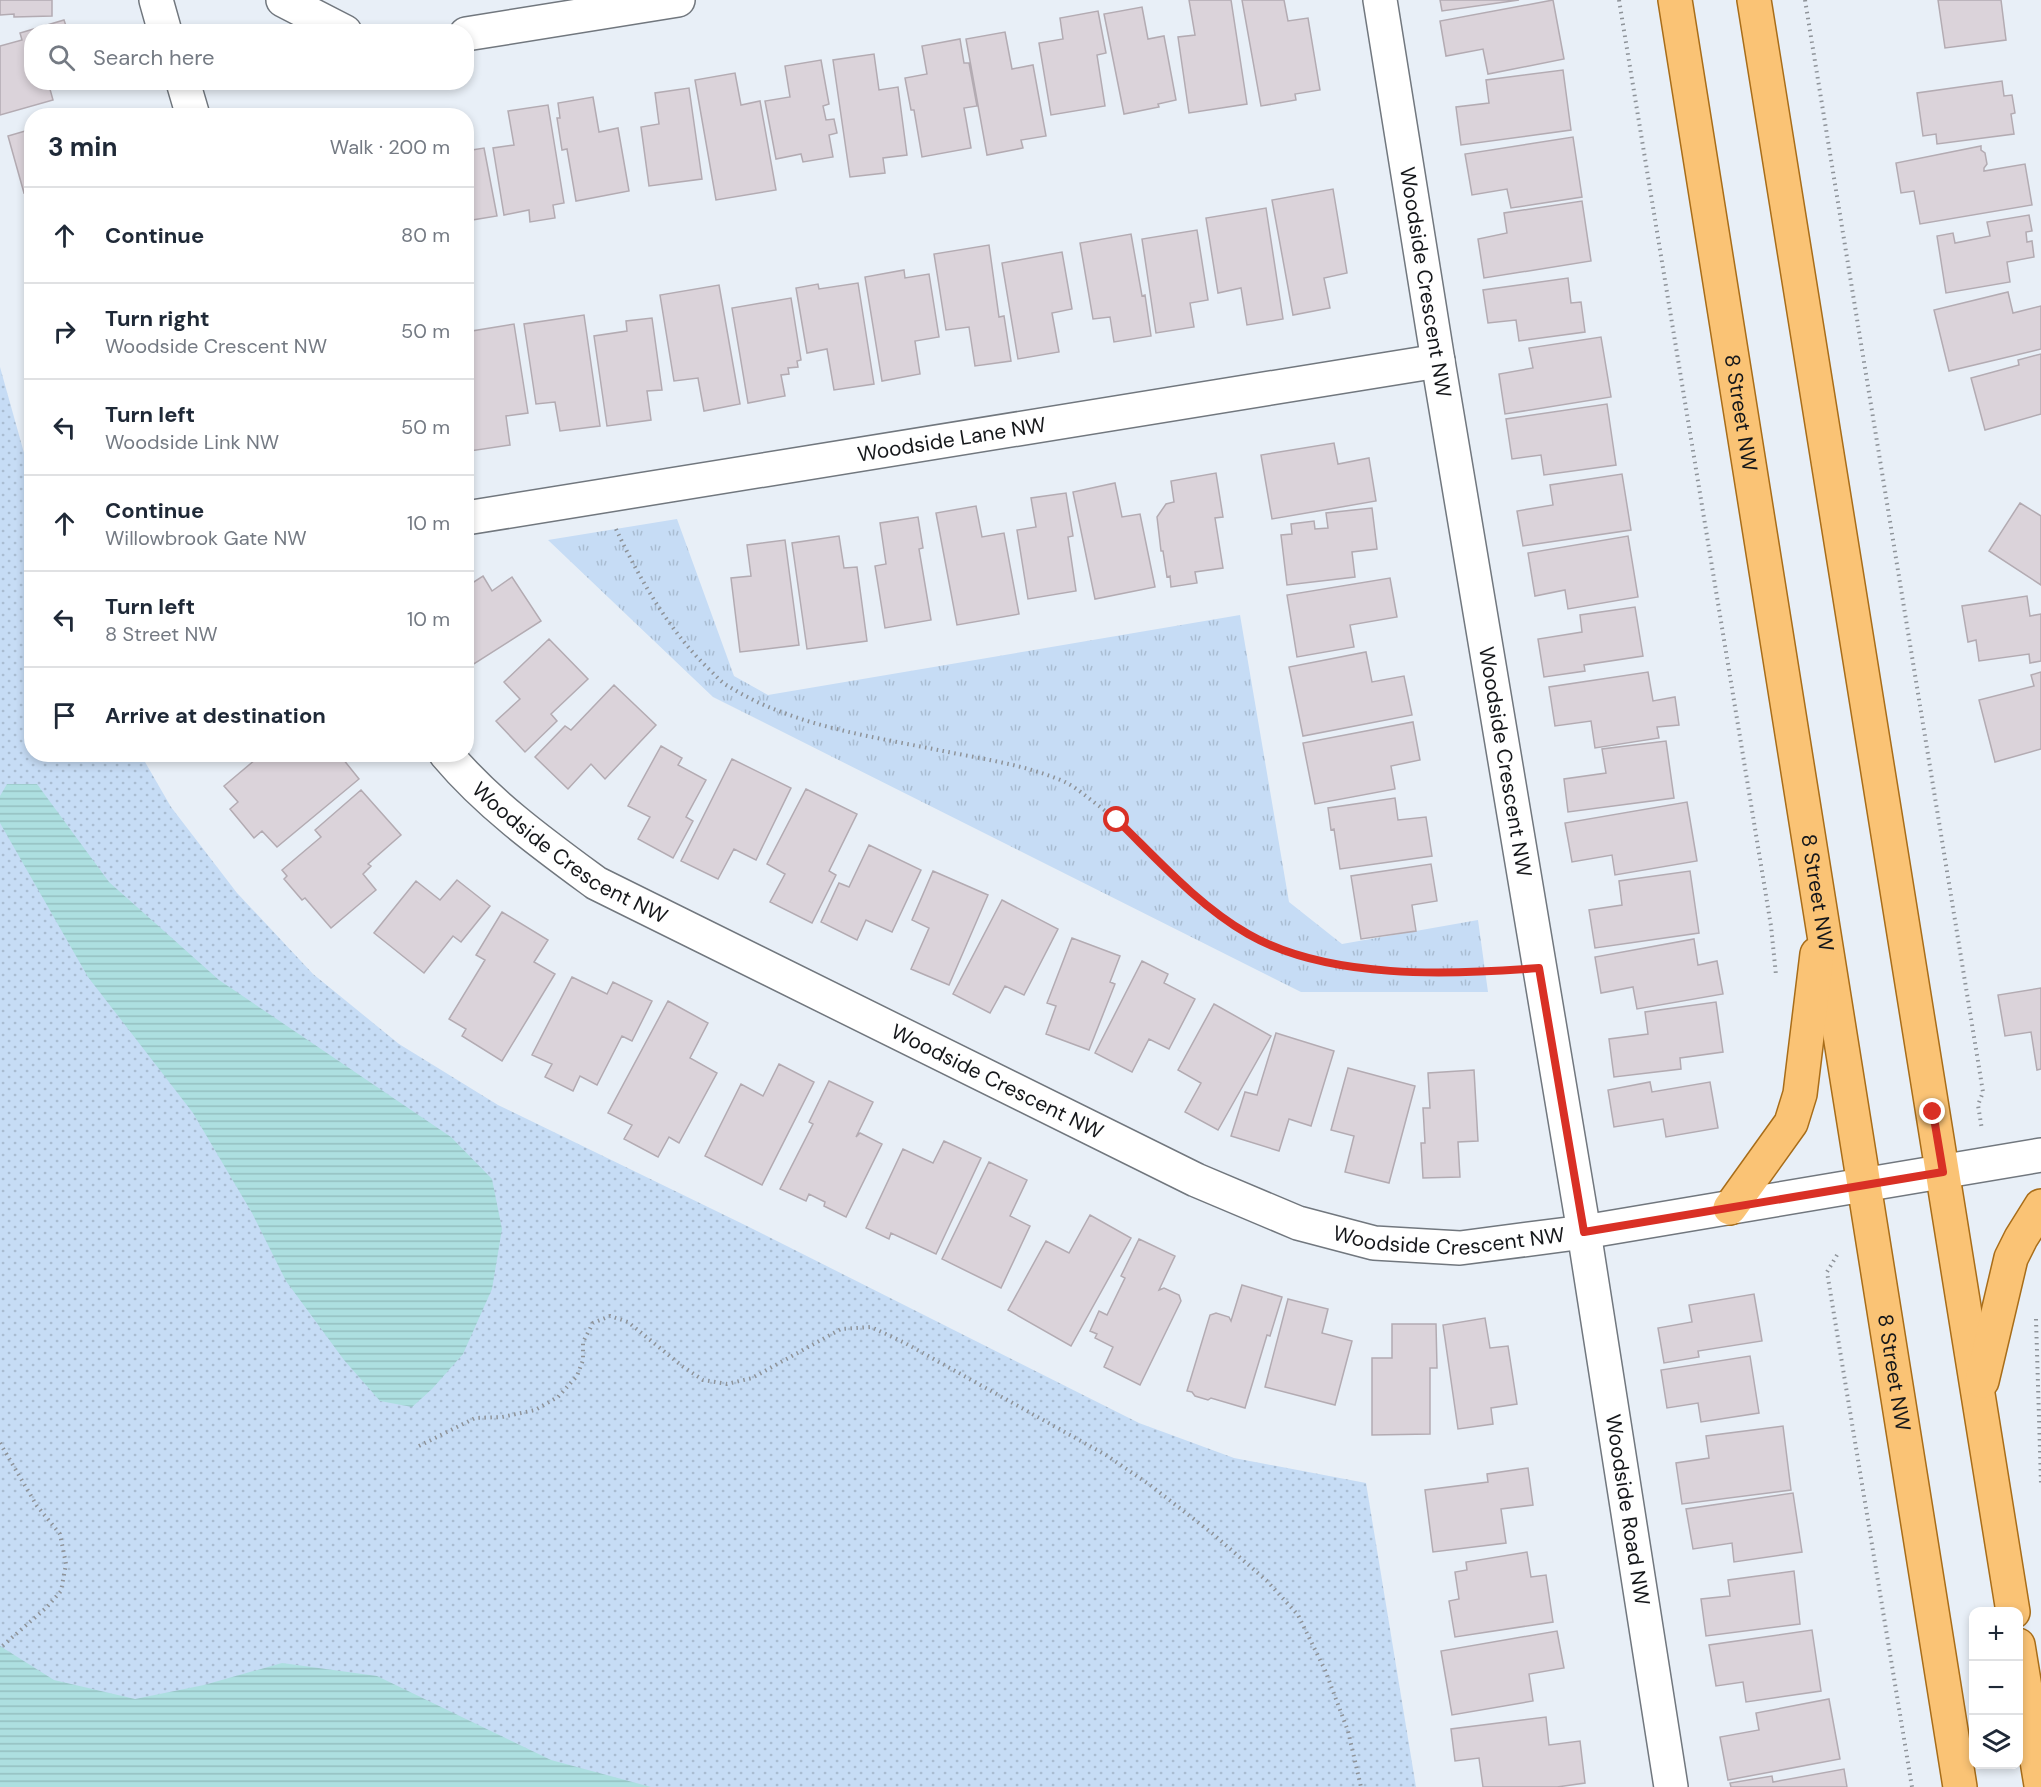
<!DOCTYPE html>
<meta charset="utf-8">
<style>
body{margin:0;font-family:"DM Sans",sans-serif;background:#f6f6f7;color:#1f2937}
.controls{position:absolute;right:18px;bottom:18px;display:grid;overflow:hidden;border-radius:12px;box-shadow:0 3px 9px #0003}
.controls button{width:54px;height:54px;display:grid;place-items:center;padding:0;border:0;border-bottom:2px solid #e0e1e3;background:#fff;color:#1f2937;font:30px sans-serif}
.stop{position:absolute;width:18px;height:18px;margin:-14px;border:4px solid #d93025;border-radius:50%;background:#fff}
.stop.end{background:#d93025;border-color:#fff;box-shadow:0 2px 6px #0008}
.list{margin:0;padding:0;list-style:none}
h2{display:flex;justify-content:space-between;align-items:center;height:78px;margin:0;padding:0 24px;font-size:26px}
h2 small{font-size:20px;font-weight:400;color:#747a83}
.list li{display:grid;grid-template-columns:39px 1fr auto;gap:18px;align-items:center;box-sizing:border-box;height:96px;padding:0 24px;border-top:2px solid #e0e1e3}
.list b{display:block;font-size:22px;white-space:nowrap}
.list p{margin:0;font-size:20px;white-space:nowrap;color:#747a83}
.list em{font-size:20px;font-style:normal;color:#747a83}
.icon{flex:none;width:33px;height:33px;fill:none;stroke:currentColor;stroke-width:2;stroke-linecap:round;stroke-linejoin:round}
.map{position:relative;flex:none;width:2041px;height:1787px;overflow:hidden}
.search{position:absolute;background:#fff;box-shadow:0 3px 9px #0003;left:24px;top:24px;width:450px;height:66px;display:flex;align-items:center;gap:15px;box-sizing:border-box;padding:0 21px;border-radius:24px;color:#747a83;font-size:22px}
.panel{position:absolute;background:#fff;box-shadow:0 3px 9px #0003;left:24px;top:108px;width:450px;height:654px;border-radius:24px}
.map>svg:first-child{display:block}
</style>
<div class="map">
<svg width="2041" height="1787" viewBox="0 0 2041 1787">
<defs>
<pattern id="grass-dots" width="8" height="8" patternUnits="userSpaceOnUse" patternTransform="scale(1.5)"><rect width="8" height="8" fill="#c6dcf5"/><path d="M2 2h.1M6 6h.1" fill="none" stroke="#a9bcd1" stroke-width="1.8" stroke-linecap="round"/></pattern>
<pattern id="park-tufts" width="24" height="20" patternUnits="userSpaceOnUse" patternTransform="scale(1.5)"><rect width="24" height="20" fill="#c6dcf5"/><path d="M3 7l-1-3M5 7V3M7 7l1-3M15 17l-1-3M17 17v-4M19 17l1-3" fill="none" stroke="#a9bcd1"/></pattern>
<pattern id="water-rules" width="6" height="5" patternUnits="userSpaceOnUse" patternTransform="scale(1.5)"><rect width="6" height="5" fill="#addfe0"/><path d="M0 2.5h6" fill="none" stroke="#94bfc0"/></pattern>
</defs>
<rect width="100%" height="100%" fill="#e8eff7"/>
<!-- grass -->
<path fill="url(#grass-dots)" d="M0,367L31,478L32,754L141,755L171,807L237,893L313,974L399,1044L498,1105L747,1226L1139,1423L1234,1458L1366,1483L1416,1787H0Z"/>
<!-- park -->
<path fill="url(#park-tufts)" d="M677,519L734,676L768,695L1240,615L1289,902L1342,944L1478,920L1488,992H1301L713,697L548,540Z"/>
<!-- water -->
<path fill="url(#water-rules)" d="M7,784H37L109,882L219,980L451,1137L492,1179L502,1229L492,1289L463,1354L432,1389L412,1407L380,1401L344,1360L286,1281L252,1213L193,1113L88,977L0,823V796Z
M0,1646L54,1680L135,1699L204,1685L282,1663L377,1676L551,1760L651,1787H0Z"/>
<!-- building -->
<path fill="#dbd3da" stroke="#b3abb2" stroke-width="1.5" d="M0,0H52V16L14,17V14L0,15Z
M1189,0H1231L1247,104L1189,113L1178,37L1195,35Z
M1242,0H1284L1288,21L1308,18L1320,90L1295,94L1296,100L1261,106Z
M1440,0H1519L1442,11Z
M1553,0L1564,59L1488,74L1483,49L1446,56L1440,21Z
M1938,0H2001L2006,40L1945,48Z
M1142,7L1148,39L1164,36L1176,100L1158,104L1159,107L1124,114L1104,14Z
M1098,11L1106,53L1097,55L1105,106L1051,115L1039,43L1063,39L1060,18Z
M64,20L68,32H32V82H48L53,100L0,115V46L22,40L20,33Z
M1005,32L1012,69L1033,65L1046,136L1021,140L1023,148L987,155L966,39Z
M960,39L964,63H969L977,106L964,108L971,148L922,157L914,110H911L905,78L927,74L922,46Z
M874,54L879,90L898,87L907,155L883,158L885,173L850,177L833,60Z
M821,60L829,104L823,106L826,120L834,119L837,133L829,135L833,157L803,162L801,154L776,159L765,101L790,97L785,66Z
M1563,70L1571,130L1461,145L1456,107L1489,103L1486,80Z
M735,73L741,105L760,101L776,190L716,200L695,80Z
M2002,81L2004,96L2012,95L2015,113L2011,114L2014,134L1937,144L1936,134L1923,136L1917,93Z
M689,88L702,179L649,186L641,127L659,124L655,93Z
M593,97L599,132L618,128L629,191L576,201L567,149L562,150L557,118H560L558,103Z
M548,105L564,203L553,205L555,218L530,222L529,210L504,215L493,148L514,145L508,111Z
M32,129V191L24,193L8,136Z
M1573,137L1582,197L1511,208L1507,189L1472,195L1465,154Z
M1981,146V150L1985,153L1987,164L1984,168V171L2025,164L2032,205L1920,224L1914,191L1901,193L1896,163Z
M484,148L497,216L466,221V151Z
M1333,189L1347,273L1324,278L1330,308L1293,315L1272,200Z
M1582,201L1591,261L1484,278L1478,239L1507,233L1504,213Z
M1266,208L1283,319L1247,325L1241,288L1218,293L1206,218Z
M2029,215L2032,231L2026,232L2027,242L2032,241L2034,257L2007,262L2010,282L1946,293L1937,236L1953,233L1955,243L1990,236L1987,222Z
M1197,230L1208,300L1190,303L1194,327L1156,333L1142,239Z
M1131,234L1142,296L1145,295L1151,336L1114,342L1110,317L1093,319L1080,243Z
M989,245L999,317L1004,316L1011,361L975,366L969,327L946,330L934,254Z
M1062,252L1072,309L1052,313L1059,352L1018,359L1002,263Z
M904,270L905,278L929,274L939,337L915,341L920,374L882,381L865,277Z
M1568,278L1571,303L1581,302L1585,332L1519,341L1516,320L1488,323L1483,290Z
M858,283L874,384L834,390L827,349L807,353L796,288L818,284L819,289Z
M719,285L740,404L704,411L698,378L674,381L660,295Z
M2008,292L2013,313L2041,306V349L1949,371L1934,310Z
M791,298L801,360L797,361L798,367L788,368L789,374L781,375L785,396L748,403L732,308Z
M584,315L600,426L560,431L555,402L536,404L524,324Z
M652,318L662,390L647,391L651,420L607,426L594,336L627,331L626,321Z
M514,324L528,413L506,416L510,445L470,451L466,426V332Z
M1601,337L1611,397L1505,414L1499,374L1533,368L1529,348Z
M2041,354V414L1985,430L1971,378L2019,365L2018,360Z
M1607,404L1616,465L1544,475L1541,455L1512,459L1506,419Z
M1334,443L1338,464L1369,458L1376,501L1272,519L1261,455Z
M1216,473L1223,517L1215,518L1223,568L1195,572L1197,583L1171,587L1170,576L1167,577L1163,551H1161L1157,517L1166,504L1174,502L1171,481Z
M1622,474L1631,530L1523,546L1517,511L1553,505L1550,485Z
M1115,483L1122,517L1140,514L1155,587L1095,599L1073,492Z
M1066,493L1073,536L1068,537L1076,591L1028,599L1017,530L1036,527L1031,498Z
M2020,503L2041,516V585L1989,551Z
M976,506L982,537L1004,533L1019,614L957,625L936,513Z
M1372,508L1377,549L1352,552L1355,577L1287,585L1281,535L1292,534L1291,524L1314,521L1315,529L1328,528L1326,513Z
M918,517L923,548L919,549L931,620L885,628L875,566L886,564L880,523Z
M839,536L844,568L857,567L867,641L807,649L792,543Z
M1628,536L1638,597L1568,609L1565,590L1535,596L1528,553Z
M785,540L799,645L740,652L731,578L751,576L747,545Z
M483,576L492,591L512,577L541,621L466,669V587Z
M1390,578L1397,617L1350,625L1354,647L1297,657L1287,595Z
M2027,596L2030,616L2041,614V661L2030,663L2029,654L1979,661L1976,640L1968,642L1962,606Z
M1635,607L1643,656L1584,665L1585,671L1544,677L1538,639L1582,632L1580,615Z
M549,639L588,679L551,714L557,721L525,752L496,721L520,699L504,682Z
M1366,652L1372,682L1404,676L1412,715L1303,736L1289,667Z
M1648,672L1653,701L1675,697L1679,725L1657,727L1659,738L1595,748L1591,721L1555,726L1549,687Z
M2041,672V749L1995,762L1979,700L2034,686L2031,675Z
M614,685L656,725L605,779L591,764L568,789L535,757L565,726L571,730Z
M1413,722L1420,760L1391,766L1395,789L1315,804L1303,743Z
M1666,741L1674,798L1568,812L1564,779L1606,773L1602,749Z
M661,746L682,758L678,765L706,780L686,817L693,821L673,858L638,839L650,817L628,806Z
M262,754H339L359,779L277,847L262,831L254,838L230,809L238,802L224,786Z
M732,759L791,788L756,860L734,849L718,879L681,861Z
M806,789L857,814L829,871L836,875L812,923L770,902L785,874L767,864Z
M361,790L401,835L368,864L371,866L363,874L376,890L331,928L305,898L302,900L284,879L287,876L282,870L321,837L315,830Z
M1395,798L1398,820L1426,817L1432,856L1340,869L1334,829L1331,830L1328,808Z
M1687,802L1697,861L1615,875L1612,855L1572,862L1565,823Z
M869,845L921,870L892,932L866,920L857,940L821,922L839,883L849,887Z
M1431,864L1437,901L1412,905L1416,931L1361,939L1351,876Z
M933,871L988,895L949,985L911,969L929,928L912,920Z
M1690,871L1699,933L1595,948L1589,910L1622,905L1619,881Z
M457,880L490,906L461,942L453,936L424,973L374,933L416,881L440,900Z
M1002,900L1058,929L1024,995L1005,986L990,1013L953,994Z
M502,912L548,940L534,962L555,974L502,1061L462,1036L466,1029L449,1019L485,960L476,955Z
M1072,938L1120,956L1110,982L1115,984L1089,1050L1046,1034L1056,1006L1047,1003Z
M1694,939L1698,965L1717,961L1723,994L1637,1009L1633,987L1601,993L1595,957Z
M1142,961L1168,974L1164,983L1195,999L1169,1049L1149,1039L1132,1072L1095,1053Z
M572,977L607,994L613,982L652,1001L632,1041L622,1036L597,1085L580,1076L573,1091L545,1077L552,1064L532,1055Z
M2041,988V1069L2037,1070L2031,1032L2005,1036L1998,995Z
M668,1001L708,1023L690,1058L717,1073L679,1143L669,1137L658,1157L624,1139L632,1125L608,1113Z
M1716,1002L1723,1052L1680,1058L1681,1069L1614,1077L1609,1039L1648,1034L1645,1012Z
M1214,1004L1271,1036L1218,1130L1185,1112L1201,1083L1178,1070Z
M1276,1033L1334,1051L1311,1126L1289,1119L1279,1151L1231,1136L1245,1092L1257,1095Z
M779,1064L814,1082L762,1185L705,1156L741,1084L763,1096Z
M1348,1068L1415,1086L1389,1183L1345,1172L1354,1136L1331,1130Z
M1474,1070L1478,1141L1458,1142L1460,1177L1423,1178L1421,1143H1425L1423,1108H1430L1428,1073Z
M829,1081L873,1102L856,1137L860,1133L882,1144L846,1217L824,1206L825,1202L809,1194L806,1201L780,1189L813,1124L809,1122Z
M1650,1082L1652,1092L1710,1082L1718,1128L1666,1137L1663,1119L1614,1127L1608,1090Z
M944,1141L981,1158L936,1254L891,1233L889,1239L866,1228L903,1149L933,1163Z
M989,1162L1027,1180L1010,1216L1030,1226L1001,1288L942,1259Z
M1090,1215L1131,1238L1071,1346L1008,1310L1046,1241L1069,1253Z
M1139,1239L1175,1256L1159,1290L1164,1288L1179,1295L1181,1301L1140,1385L1104,1367L1113,1347L1095,1338L1097,1334L1090,1331L1099,1311L1107,1315L1125,1278L1121,1276Z
M1242,1285L1282,1297L1270,1336L1267,1335L1245,1408L1211,1398L1208,1400L1195,1396L1192,1392L1187,1391L1210,1315L1216,1313L1229,1317L1231,1321Z
M1754,1294L1762,1341L1698,1351L1699,1357L1664,1363L1658,1328L1692,1322L1689,1305Z
M1288,1299L1328,1309L1322,1333L1352,1341L1335,1405L1265,1387Z
M1485,1318L1490,1348L1508,1346L1517,1404L1491,1408L1493,1424L1458,1429L1443,1325Z
M1392,1324H1436L1437,1368H1430V1434L1372,1435V1358H1392Z
M1750,1356L1759,1413L1701,1422L1698,1403L1667,1408L1661,1370Z
M1783,1426L1791,1490L1682,1504L1676,1463L1709,1458L1706,1436Z
M1528,1468L1533,1505L1501,1509L1506,1543L1433,1552L1425,1490L1488,1482L1487,1474Z
M1793,1493L1802,1552L1734,1562L1732,1543L1693,1549L1686,1509Z
M1527,1552L1531,1577L1546,1575L1553,1622L1455,1637L1449,1601L1459,1599L1455,1572L1467,1570L1466,1562Z
M1794,1571L1800,1624L1706,1636L1701,1599L1730,1596L1728,1580Z
M1812,1630L1821,1691L1746,1702L1743,1682L1716,1686L1709,1645Z
M1557,1631L1564,1668L1529,1674L1533,1701L1452,1715L1441,1651Z
M1829,1699L1840,1759L1728,1780L1720,1737L1759,1730L1756,1713Z
M1546,1717L1549,1745L1580,1741L1585,1783L1557,1787H1483L1479,1758L1455,1761L1451,1729Z
M1844,1769L1847,1787H1731L1730,1783L1772,1776L1773,1782Z"/>
<g fill="none" stroke-linecap="round" stroke-linejoin="round">
<defs>
<g id="minor">
<path d="M156,0L165,32"/>
<path d="M283,0L345,32"/>
<path id="s1" d="M1380,0L1438,361L1584,1232L1671,1787"/>
<path d="M466,34L678,0"/>
<path d="M183,82L193,116"/>
<path id="s2" d="M466,518L1438,361"/>
<path id="s3" d="M446,754C489,805 543,844 596,883L1196,1180L1298,1223L1374,1243L1460,1248L1584,1232L2041,1155"/>
</g>
<g id="major">
<path id="s4" d="M1675,0L1960,1787"/>
<path d="M1754,0L2013,1612"/>
<path d="M1730,1208L1791,1123L1800,1094L1817,954"/>
<path d="M1982,1381L2011,1258L2021,1238L2041,1206"/>
<path d="M2018,1645L2041,1785"/>
</g>
</defs>
<!-- minor casing -->
<use href="#minor" stroke="#71777e" stroke-width="36"/>
<!-- major casing -->
<use href="#major" stroke="#a86d19" stroke-width="36"/>
<!-- path -->
<path stroke="#8e9399" stroke-width="4" stroke-dasharray="1.5 4.5" stroke-linecap="butt" d="M1619,0L1771,926L1776,975
M1805,0L1983,1092L1978,1105L1982,1130
M616,529C640,580 671,634 712,672C717,677 722,683 728,686C792,726 870,736 943,751C983,759 1027,765 1065,782C1077,788 1088,798 1099,806C1134,833 1162,867 1196,896C1261,953 1324,966 1408,971C1440,973 1471,973 1503,971
M1837,1255L1827,1272L1912,1787
M2036,1319L2041,1483
M0,1443L37,1506L60,1534L66,1564L61,1591L46,1608L0,1648
M419,1446L475,1418L502,1417L535,1410L558,1397L577,1376L583,1360V1342L593,1323L610,1316L628,1322L682,1366L703,1380L727,1384L752,1378L841,1329L871,1327L905,1343L1106,1455L1150,1485L1213,1534L1267,1581L1298,1615L1325,1670L1348,1731L1361,1787"/>
<!-- minor -->
<use href="#minor" stroke="#fff" stroke-width="33"/>
<!-- major -->
<use href="#major" stroke="#fac375" stroke-width="33"/>
</g>
<g fill="none" stroke-linecap="round" stroke-linejoin="round">
<!-- route -->
<path stroke="#d93025" stroke-width="8" d="M1117,820C1158,860 1198,905 1248,934C1328,980 1450,975 1539,968L1584,1232L1943,1172L1933,1112"/>
</g>
<g text-anchor="middle" dominant-baseline="central" stroke-width="6" stroke-linejoin="round" paint-order="stroke">
<!-- street labels -->
<g font-size="21" fill="#15171a" stroke="#f9fcff">
<text stroke="none"><textPath href="#s1" startOffset="286">Woodside Crescent NW</textPath></text>
<text stroke="none"><textPath href="#s4" startOffset="418">8 Street NW</textPath></text>
<text stroke="none"><textPath href="#s2" startOffset="492">Woodside Lane NW</textPath></text>
<text stroke="none"><textPath href="#s1" startOffset="772">Woodside Crescent NW</textPath></text>
<text stroke="none"><textPath href="#s3" startOffset="160">Woodside Crescent NW</textPath></text>
<text stroke="none"><textPath href="#s4" startOffset="904">8 Street NW</textPath></text>
<text stroke="none"><textPath href="#s3" startOffset="646">Woodside Crescent NW</textPath></text>
<text stroke="none"><textPath href="#s3" startOffset="1132">Woodside Crescent NW</textPath></text>
<text stroke="none"><textPath href="#s4" startOffset="1390">8 Street NW</textPath></text>
<text stroke="none"><textPath href="#s1" startOffset="1530">Woodside Road NW</textPath></text>
</g>
</g>
</svg>
<div class="controls">
<button>+</button>
<button>−</button>
<button><svg class="icon" aria-label="layers" viewBox="0 0 24 24"><path d="M12 4l9 5-9 5-9-5zM3 14l9 5 9-5"/></svg></button>
</div>
<div class="stop" style="left:1117px;top:820px"></div>
<div class="stop end" style="left:1933px;top:1112px"></div>
<div class="search"><svg class="icon" aria-label="search" viewBox="0 0 24 24"><circle cx="10" cy="10" r="6"/><path d="M15 15l6 6"/></svg>Search here</div>
<section class="panel">
<h2>3 min<small>Walk · 200 m</small></h2>
<ul class="list">
<li><svg class="icon" aria-label="ahead" viewBox="0 0 24 24"><path d="M12 20V5M6 11l6-6 6 6"/></svg><div><b>Continue</b></div><em>80 m</em></li>
<li><svg class="icon" aria-label="right" viewBox="0 0 24 24"><path d="M7 20v-9h11M14 6l5 5-5 5"/></svg><div><b>Turn right</b><p>Woodside Crescent NW</p></div><em>50 m</em></li>
<li><svg class="icon" aria-label="left" viewBox="0 0 24 24"><path d="M17 20v-9H6M10 6l-5 5 5 5"/></svg><div><b>Turn left</b><p>Woodside Link NW</p></div><em>50 m</em></li>
<li><svg class="icon" aria-label="ahead" viewBox="0 0 24 24"><path d="M12 20V5M6 11l6-6 6 6"/></svg><div><b>Continue</b><p>Willowbrook Gate NW</p></div><em>10 m</em></li>
<li><svg class="icon" aria-label="left" viewBox="0 0 24 24"><path d="M17 20v-9H6M10 6l-5 5 5 5"/></svg><div><b>Turn left</b><p>8 Street NW</p></div><em>10 m</em></li>
<li><svg class="icon" aria-label="arrive" viewBox="0 0 24 24"><path d="M6 21V4h12l-3 4 3 4H6"/></svg><div><b>Arrive at destination</b></div></li>
</ul>
</section>
</div>
